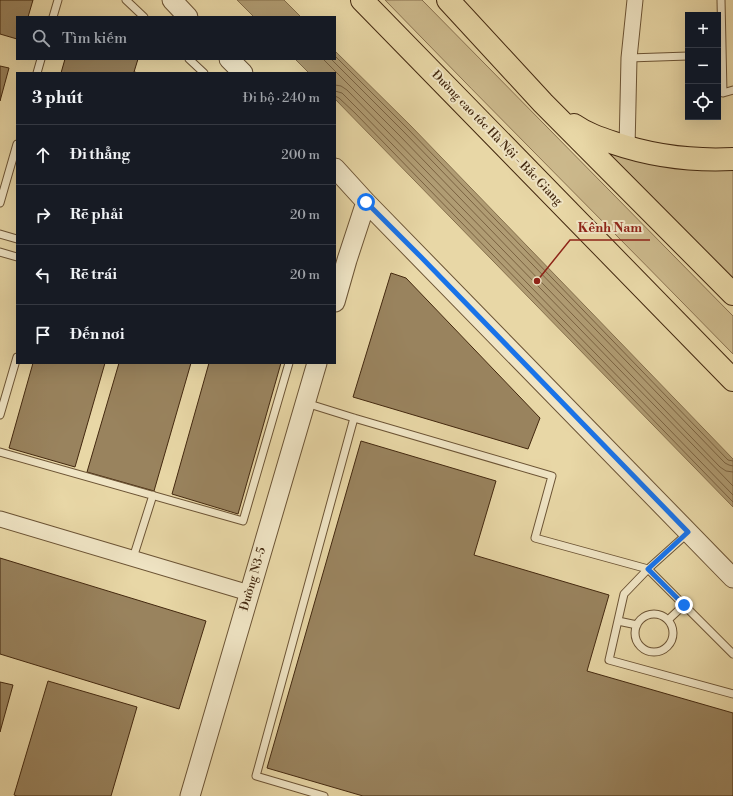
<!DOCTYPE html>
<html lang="vi">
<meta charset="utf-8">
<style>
body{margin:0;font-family:"Libre Bodoni",serif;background:#242831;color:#f1f3f6}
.controls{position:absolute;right:12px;top:12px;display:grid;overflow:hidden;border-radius:0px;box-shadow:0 4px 16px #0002}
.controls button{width:36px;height:36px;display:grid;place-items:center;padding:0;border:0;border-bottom:1px solid #363941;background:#171b24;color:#f1f3f6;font:20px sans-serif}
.stop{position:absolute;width:12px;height:12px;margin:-9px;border:3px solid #1a73e8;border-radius:50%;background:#fff}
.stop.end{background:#1a73e8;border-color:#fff;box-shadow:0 1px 4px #0008}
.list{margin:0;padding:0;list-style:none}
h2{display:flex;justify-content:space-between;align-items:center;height:52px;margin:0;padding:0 16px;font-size:17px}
h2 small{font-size:13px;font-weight:400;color:#9ea1a6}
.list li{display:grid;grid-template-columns:26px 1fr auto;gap:12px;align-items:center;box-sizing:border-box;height:60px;padding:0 16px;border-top:1px solid #363941}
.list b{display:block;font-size:15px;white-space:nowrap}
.list em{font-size:13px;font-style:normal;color:#9ea1a6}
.icon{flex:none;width:22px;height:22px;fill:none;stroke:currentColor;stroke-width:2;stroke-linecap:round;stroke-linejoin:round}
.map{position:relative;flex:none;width:733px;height:796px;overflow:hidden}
.search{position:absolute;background:#171b24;box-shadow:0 4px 16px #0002;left:16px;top:16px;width:320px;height:44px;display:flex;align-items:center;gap:10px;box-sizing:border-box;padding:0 14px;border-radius:0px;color:#9ea1a6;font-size:15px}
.panel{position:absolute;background:#171b24;box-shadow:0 4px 16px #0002;left:16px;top:72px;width:320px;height:292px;border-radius:0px}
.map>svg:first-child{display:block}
</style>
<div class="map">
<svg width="733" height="796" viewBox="0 0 733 796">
<rect width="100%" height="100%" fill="#e8d7a6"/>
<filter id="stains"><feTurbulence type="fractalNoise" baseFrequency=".005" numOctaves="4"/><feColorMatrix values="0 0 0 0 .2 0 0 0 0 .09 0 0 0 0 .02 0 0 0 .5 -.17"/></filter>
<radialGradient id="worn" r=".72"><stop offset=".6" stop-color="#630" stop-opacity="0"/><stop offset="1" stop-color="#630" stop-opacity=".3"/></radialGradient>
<!-- green -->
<path fill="#ccb98c" stroke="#88704e" d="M385,0H422L733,316V354C617,235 500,119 385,0Z
M607,150L733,165V282L607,154Z"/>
<!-- water -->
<path fill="#b09c73" stroke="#846e4b" d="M237,0H284L301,17H254Z
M335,51L411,126L733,459V507L335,99V73H309L295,59H335Z"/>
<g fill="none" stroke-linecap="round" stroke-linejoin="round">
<!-- shore -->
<path stroke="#7a6241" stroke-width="1" d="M335,56L408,129L728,460L733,461
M323,59L400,136L720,467L726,471L733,472
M331,59L404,132L725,463L729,465L733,466
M335,85L341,86L347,90L733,486
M335,91L342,93L358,109L733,495
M335,96L339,98L355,113L733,502"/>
</g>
<!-- building -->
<path fill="#99835e" stroke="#43280f" d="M0,0H33L28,17H17V39L0,34Z
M65,59H138L134,72L139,73H61Z
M0,66L9,68L0,101Z
M391,273L406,278L540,418L528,449L353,397Z
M33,363H105L75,467L9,448Z
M119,363H191L154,491L87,472Z
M209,363H281L238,514L172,494Z
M361,441L496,481L474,555L609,595L587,671L733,713V796H363L267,768Z
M0,558L206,621L179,709L0,654Z
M48,681L137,707L111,796H17L14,795Z
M0,682L13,685L0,732Z"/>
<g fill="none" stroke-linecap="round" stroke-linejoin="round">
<defs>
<path id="service" d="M126,0L144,17
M721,0L723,93L733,90
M53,17L58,0
M629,58L688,56
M189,59L204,73
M37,73L41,59
M0,203L17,144
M0,234L17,239
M0,252L17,257
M306,403L354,418L552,476L535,538L648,569L733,654
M0,415L17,357
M0,452L243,521L289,363
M688,533L648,569L624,594L609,660L733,694
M133,558L153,495
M635 633a19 19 0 1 1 38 0a19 19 0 1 1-38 0Z
M668,620L684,605
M618,621L637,625
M324,796L256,776L354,418"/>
<path id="minor" d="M627,148L629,58L635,0
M0,519L249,593"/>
<path id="tertiary" d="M172,0L188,17
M229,59L243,73
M335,168L366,202L733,578
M335,302L347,260L366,202
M190,796L317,363"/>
<path id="motorway" d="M362,0L733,380
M448,0L543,103L733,294
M574,125C587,134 599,138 614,143C652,156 692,161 733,159"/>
</defs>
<!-- service casing -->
<use href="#service" stroke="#6c5435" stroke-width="9"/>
<!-- minor casing -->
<use href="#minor" stroke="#6c5435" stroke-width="17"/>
<!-- tertiary casing -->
<use href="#tertiary" stroke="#6c5435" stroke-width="21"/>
<!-- motorway casing -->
<use href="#motorway" stroke="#43280f" stroke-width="24"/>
<!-- service -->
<use href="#service" stroke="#f0e5c5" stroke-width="7"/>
<!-- minor -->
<use href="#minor" stroke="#f0e5c5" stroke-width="15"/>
<!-- tertiary -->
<use href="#tertiary" stroke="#f0e5c5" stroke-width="19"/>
<!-- motorway -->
<use href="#motorway" stroke="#e8d7a6" stroke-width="22"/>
</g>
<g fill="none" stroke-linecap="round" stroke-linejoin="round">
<!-- route -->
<path stroke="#1a73e8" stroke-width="5" d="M366,202L421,257L688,532L648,569L684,605"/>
</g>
<g text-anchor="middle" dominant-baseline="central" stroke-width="4" stroke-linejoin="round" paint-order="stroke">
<!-- street labels -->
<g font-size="12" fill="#43280f" stroke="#f0e5c5">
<text transform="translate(497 138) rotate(46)">Đường cao tốc Hà Nội - Bắc Giang</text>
<text transform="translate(253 579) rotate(-74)">Đường N3-5</text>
</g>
</g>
<!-- callouts -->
<path fill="none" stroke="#8f2418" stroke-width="1.5" d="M537 281L570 240H650"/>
<circle fill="#8f2418" stroke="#f0e5c5" stroke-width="1.5" cx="537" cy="281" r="4"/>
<g font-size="13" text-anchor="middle" font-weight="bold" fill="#8f2418" stroke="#f0e5c5" stroke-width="4" stroke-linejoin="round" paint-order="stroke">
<text x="610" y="232">Kênh Nam</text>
</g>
<rect width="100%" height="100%" filter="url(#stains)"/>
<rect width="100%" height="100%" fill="url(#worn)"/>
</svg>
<div class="controls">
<button>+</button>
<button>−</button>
<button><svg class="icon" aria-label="locate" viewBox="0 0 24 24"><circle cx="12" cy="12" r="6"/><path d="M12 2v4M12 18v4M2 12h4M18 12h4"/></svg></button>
</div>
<div class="stop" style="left:366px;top:202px"></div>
<div class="stop end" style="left:684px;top:605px"></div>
<div class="search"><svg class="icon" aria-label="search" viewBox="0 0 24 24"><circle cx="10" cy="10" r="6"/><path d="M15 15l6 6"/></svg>Tìm kiếm</div>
<section class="panel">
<h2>3 phút<small>Đi bộ · 240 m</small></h2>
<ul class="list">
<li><svg class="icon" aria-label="ahead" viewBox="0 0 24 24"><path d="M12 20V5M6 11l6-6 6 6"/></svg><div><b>Đi thẳng</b></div><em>200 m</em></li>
<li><svg class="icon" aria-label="right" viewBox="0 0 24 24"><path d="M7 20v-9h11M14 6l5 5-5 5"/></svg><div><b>Rẽ phải</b></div><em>20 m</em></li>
<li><svg class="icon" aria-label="left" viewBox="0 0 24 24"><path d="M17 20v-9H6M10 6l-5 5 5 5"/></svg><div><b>Rẽ trái</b></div><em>20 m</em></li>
<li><svg class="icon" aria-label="arrive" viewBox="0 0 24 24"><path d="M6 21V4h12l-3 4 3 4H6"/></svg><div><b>Đến nơi</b></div></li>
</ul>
</section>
</div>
